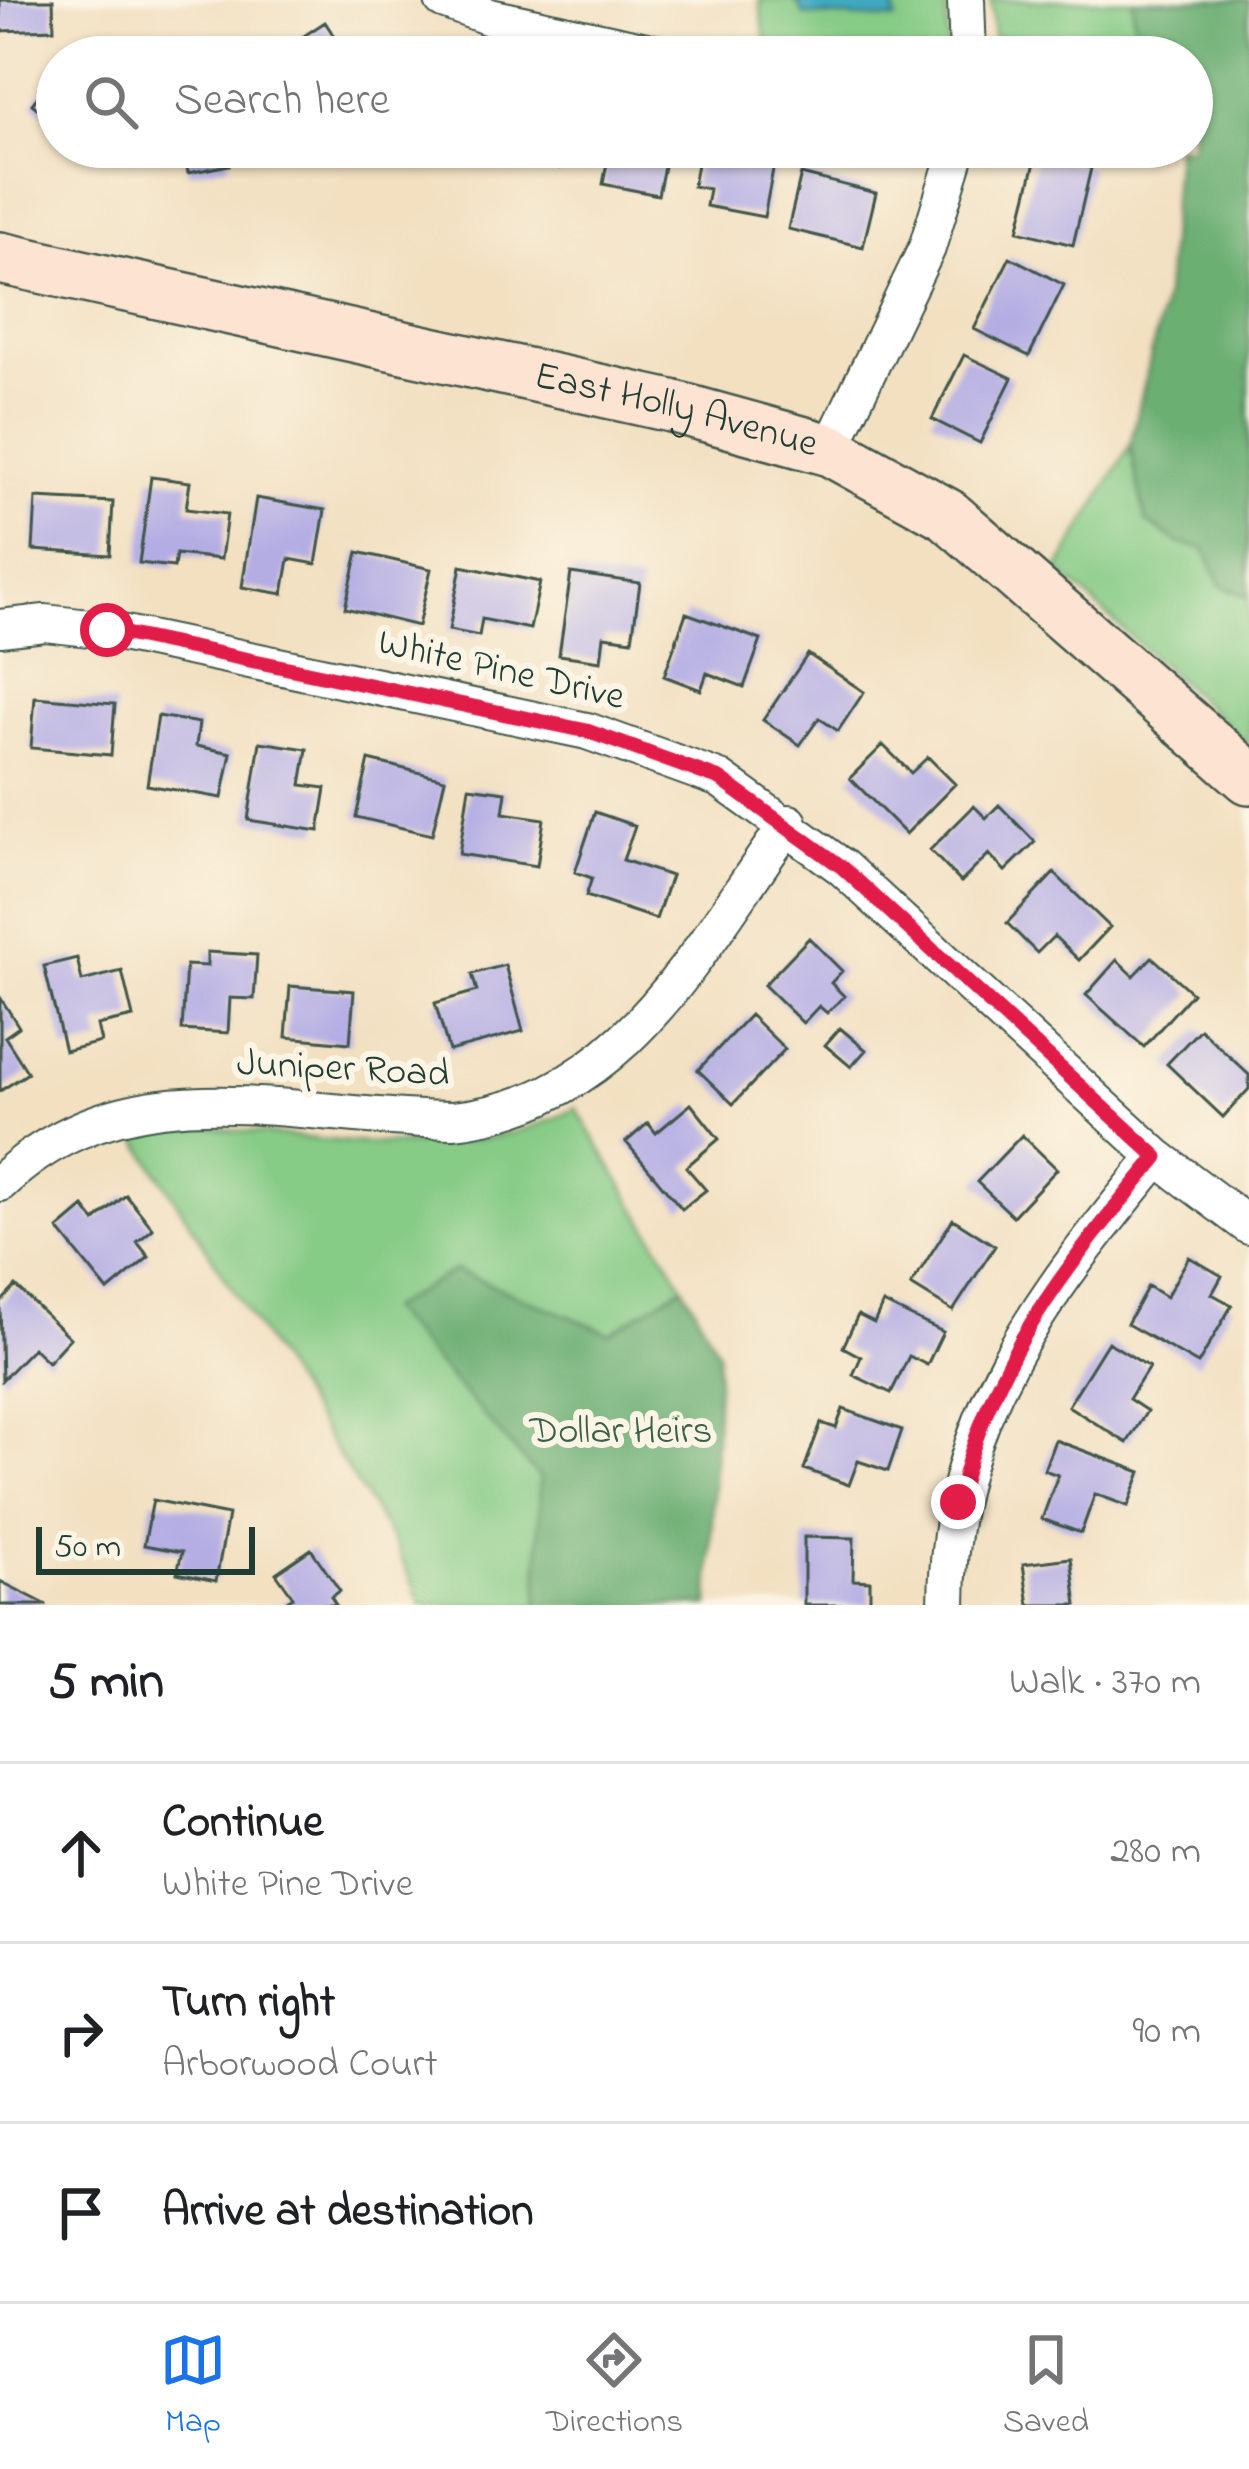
<!DOCTYPE html>
<meta charset="utf-8">
<style>
body{margin:0;font-family:"Indie Flower",sans-serif;background:#f2f2f2;color:#202124}
.scale{position:absolute;left:36px;bottom:30px;width:219px;box-sizing:border-box;padding-left:12px;border:6px solid #1f3d34;border-top:0;font-size:33px;line-height:42px;white-space:nowrap;color:#1f3d34;-webkit-text-stroke:9px #fcf5e5;paint-order:stroke}
.stop{position:absolute;width:36px;height:36px;margin:-27px;border:9px solid #e11d48;border-radius:50%;background:#fff}
.stop.end{background:#e11d48;border-color:#fff;box-shadow:0 3px 12px #0008}
.list{margin:0;padding:0;list-style:none}
h2{display:flex;justify-content:space-between;align-items:center;height:156px;margin:0;padding:0 48px;font-size:51px}
h2 small{font-size:39px;font-weight:400;color:#757577}
.list li{display:grid;grid-template-columns:78px 1fr auto;gap:36px;align-items:center;box-sizing:border-box;height:180px;padding:0 48px;border-top:3px solid #e0e0e0}
.list b{display:block;font-size:45px;white-space:nowrap}
.list p{margin:0;font-size:39px;white-space:nowrap;color:#757577}
.list em{font-size:39px;font-style:normal;color:#757577}
.icon{flex:none;width:66px;height:66px;fill:none;stroke:currentColor;stroke-width:2;stroke-linecap:round;stroke-linejoin:round}
.map{position:relative;flex:none;width:1249px;height:1605px;overflow:hidden}
.search{position:absolute;background:#fff;box-shadow:0 3px 9px #0004;left:36px;right:36px;top:36px;height:132px;display:flex;align-items:center;gap:30px;box-sizing:border-box;padding:0 42px;border-radius:66px;color:#757577;font-size:45px}
.sheet{height:696px;background:#fff}
nav{display:flex;justify-content:space-around;align-items:center;box-sizing:border-box;height:168px;border-top:3px solid #e0e0e0;background:#fff;font-size:33px;color:#757577}
nav a{display:grid;justify-items:center;gap:6px}
nav .on{color:#1a73e8}
.map>svg:first-child{display:block}
</style>
<div class="map">
<svg width="1249" height="1605" viewBox="0 0 1249 1605">
<rect width="100%" height="100%" fill="#fcf5e5"/>
<filter id="ink" filterUnits="userSpaceOnUse"><feTurbulence type="fractalNoise" baseFrequency=".00833" numOctaves="2"/><feDisplacementMap in="SourceGraphic" scale="24" xChannelSelector="R" yChannelSelector="G"/><feConvolveMatrix kernelMatrix="1 2 1 2 8 2 1 2 1" color-interpolation-filters="sRGB"/></filter>
<filter id="wash" filterUnits="userSpaceOnUse"><feTurbulence type="fractalNoise" baseFrequency=".004" numOctaves="4" result="noise"/><feDisplacementMap in="SourceGraphic" scale="48" xChannelSelector="R" yChannelSelector="G"/><feGaussianBlur stdDeviation="2.7" result="paint"/><feColorMatrix in="noise" values="0 0 0 0 0 0 0 0 0 0 0 0 0 0 0 0 0 1.4 0 .05"/><feComposite in="paint" operator="in"/></filter>
<g filter="url(#wash)">
<rect width="100%" height="100%" fill="#f2e0c1"/>
<!-- green -->
<path fill="#86cb86" stroke="#52845d" stroke-width="3" d="M759,0H946L949,57H768Z
M991,0H1133L1135,33L994,38Z
M1130,446L1146,522L1181,544L1205,548L1222,586L1249,597V745L1058,570Z
M576,1108L683,1286L610,1333L455,1270L388,1309L540,1478L538,1605H422L394,1543L133,1133L174,1124C299,1134 463,1171 576,1108Z"/>
<!-- forest -->
<path fill="#6caf73" stroke="#467654" stroke-width="3" d="M1133,0H1249V597L1222,586L1204,548L1181,544L1146,522L1130,446L1165,295L1176,147H1192V57H1174L1173,29L1135,33Z
M455,1270L610,1333L683,1286L718,1353L709,1605H538L540,1478L388,1309Z"/>
<!-- water -->
<path fill="#40a9bf" stroke="#30737a" stroke-width="3" d="M796,0H893L896,20L804,15Z"/>
<g id="blocks">
<!-- building -->
<path fill="#b4ade4" d="M0,0H53L54,29L0,31Z
M325,22L345,53L272,57Z
M1043,52L1091,53V57H1043Z
M57,72V124L32,104Z
M183,147H226L229,165L188,173Z
M483,147H563L559,168L482,153Z
M592,147H668L658,195L603,184L607,163L589,159Z
M700,147L775,159L764,217L706,206L709,189L693,186Z
M1037,154L1091,168L1073,245L1018,231Z
M801,174L876,193L863,247L788,229Z
M1010,257L1064,285L1029,356L974,329Z
M964,355L1012,378L980,443L932,419Z
M151,477L190,482L186,509L227,514L221,559L176,554L174,567L139,563Z
M36,498L113,502L110,555L33,550Z
M256,498L325,510L316,564L289,559L283,594L242,587Z
M358,552L431,569L418,626L345,608Z
M461,566L540,582L530,629L482,619L479,636L449,630Z
M571,573L640,583L632,640L604,636L601,661L559,655Z
M686,613L761,640L744,687L707,673L701,690L664,676Z
M808,654L864,692L838,731L819,718L800,745L763,720Z
M35,697L115,704L111,755L31,748Z
M158,716L199,723L196,746L231,753L222,798L147,785Z
M260,742L307,749L301,785L326,788L319,831L248,820Z
M883,745L911,773L928,757L955,784L906,834L850,778Z
M369,760L445,779L432,835L356,817Z
M469,787L506,792L503,813L544,819L537,866L459,854Z
M999,805L1035,842L1005,871L989,854L961,882L930,850L974,806L986,818Z
M595,812L635,826L623,860L671,876L656,919L586,896L592,878L575,872Z
M1054,873L1110,927L1079,960L1054,936L1037,953L1007,923Z
M809,938L842,971L831,983L844,996L827,1013L819,1006L803,1023L764,985Z
M207,952L257,955L254,999L230,998L228,1033L182,1030L186,965L207,966Z
M1152,957L1192,993L1144,1047L1086,995L1117,960L1134,976Z
M77,958L82,981L122,971L133,1017L97,1025L101,1042L65,1051L44,966Z
M505,965L523,1031L449,1051L435,1003L477,991L472,974Z
M290,986L354,991L350,1043L286,1037Z
M0,997L19,1027L5,1037L28,1073L0,1091Z
M750,1015L785,1049L733,1104L698,1070Z
M840,1028L866,1050L851,1067L825,1045Z
M1200,1029L1249,1075V1089L1223,1117L1167,1064Z
M691,1104L719,1139L686,1167L706,1190L682,1209L626,1142L648,1123L656,1133Z
M1022,1135L1057,1169L1013,1216L977,1182Z
M126,1195L153,1229L137,1242L149,1257L108,1291L58,1229L84,1207L95,1221Z
M953,1219L995,1246L953,1311L911,1285Z
M1189,1257L1222,1276L1212,1294L1232,1305L1198,1364L1127,1324L1148,1286L1166,1297Z
M16,1286L70,1338L48,1362L33,1348L2,1380L0,1303Z
M883,1303L943,1332L927,1365L909,1356L891,1393L853,1375L861,1357L843,1347L858,1315L874,1323Z
M1108,1342L1149,1367L1129,1399L1147,1411L1127,1443L1068,1406Z
M843,1409L902,1430L888,1471L858,1461L849,1485L804,1469L821,1423L836,1428Z
M1055,1440L1141,1472L1128,1506L1095,1494L1081,1533L1042,1519L1058,1475L1044,1470Z
M153,1500L228,1515L216,1581L177,1573L182,1552L144,1545Z
M804,1537L854,1538L853,1580L870,1581V1605H804Z
M311,1549L340,1591L331,1597L336,1605H281L293,1597L276,1573Z
M1071,1558L1077,1605H1029L1023,1564Z
M0,1581L47,1605H0Z"/>
</g>
</g>
<g filter="url(#ink)">
<use href="#blocks" fill-opacity="0" stroke="#3f5549" stroke-width="3"/>
<g fill="none" stroke-linecap="round" stroke-linejoin="round">
<defs>
<path id="street" d="M443,0L490,17L674,57
M966,0L968,57
M830,450L927,248L958,147
M0,628L45,623L107,630L587,731L720,779L842,867L1157,1157L1249,1226
M0,1183C132,1059 292,1119 453,1120C625,1103 697,949 789,823
M947,1605C948,1414 1043,1296 1157,1157"/>
<g id="secondary">
<path id="s1" d="M0,258L671,406L830,450L948,515L1249,778"/>
</g>
</defs>
<!-- street casing -->
<use href="#street" stroke="#3f5549" stroke-width="40"/>
<!-- secondary casing -->
<use href="#secondary" stroke="#3f5549" stroke-width="56"/>
<!-- street -->
<use href="#street" stroke="#fff" stroke-width="36"/>
<!-- secondary -->
<use href="#secondary" stroke="#fde3d1" stroke-width="51"/>
</g>
</g>
<g fill="none" stroke-linecap="round" stroke-linejoin="round" filter="url(#ink)">
<!-- route -->
<path stroke="#e11d48" stroke-width="15" d="M107,630L587,731L720,779L842,867L1157,1157C1067,1266 989,1360 958,1502"/>
</g>
<g text-anchor="middle" dominant-baseline="central" stroke-width="12" stroke-linejoin="round" paint-order="stroke">
<!-- street labels -->
<g font-size="39" fill="#1f3d34" stroke="#fcf5e5">
<text stroke="none"><textPath href="#s1" startOffset="693">East Holly Avenue</textPath></text>
<text transform="translate(501 671) rotate(13)">White Pine Drive</text>
<text transform="translate(343 1070) rotate(3)">Juniper Road</text>
</g>
<!-- park labels -->
<g font-size="39" fill="#396048" stroke="#fcf5e5">
<text x="621" y="1432">Dollar Heirs</text>
</g>
</g>
</svg>
<div class="scale">50 m</div>
<div class="stop" style="left:107px;top:630px"></div>
<div class="stop end" style="left:958px;top:1502px"></div>
<div class="search"><svg class="icon" aria-label="search" viewBox="0 0 24 24"><circle cx="10" cy="10" r="6"/><path d="M15 15l6 6"/></svg>Search here</div>
</div>
<section class="sheet">
<h2>5 min<small>Walk · 370 m</small></h2>
<ul class="list">
<li><svg class="icon" aria-label="ahead" viewBox="0 0 24 24"><path d="M12 20V5M6 11l6-6 6 6"/></svg><div><b>Continue</b><p>White Pine Drive</p></div><em>280 m</em></li>
<li><svg class="icon" aria-label="right" viewBox="0 0 24 24"><path d="M7 20v-9h11M14 6l5 5-5 5"/></svg><div><b>Turn right</b><p>Arborwood Court</p></div><em>90 m</em></li>
<li><svg class="icon" aria-label="arrive" viewBox="0 0 24 24"><path d="M6 21V4h12l-3 4 3 4H6"/></svg><div><b>Arrive at destination</b></div></li>
</ul>
</section>
<nav>
<a class="on"><svg class="icon" aria-label="map" viewBox="0 0 24 24"><path d="M3 6l6-2 6 2 6-2v14l-6 2-6-2-6 2zM9 4v14M15 6v14"/></svg>Map</a>
<a><svg class="icon" aria-label="directions" viewBox="0 0 24 24"><path d="M12 3l9 9-9 9-9-9zM9 14v-3h6M13 9l2 2-2 2"/></svg>Directions</a>
<a><svg class="icon" aria-label="saved" viewBox="0 0 24 24"><path d="M7 4h10v16l-5-4-5 4z"/></svg>Saved</a>
</nav>
